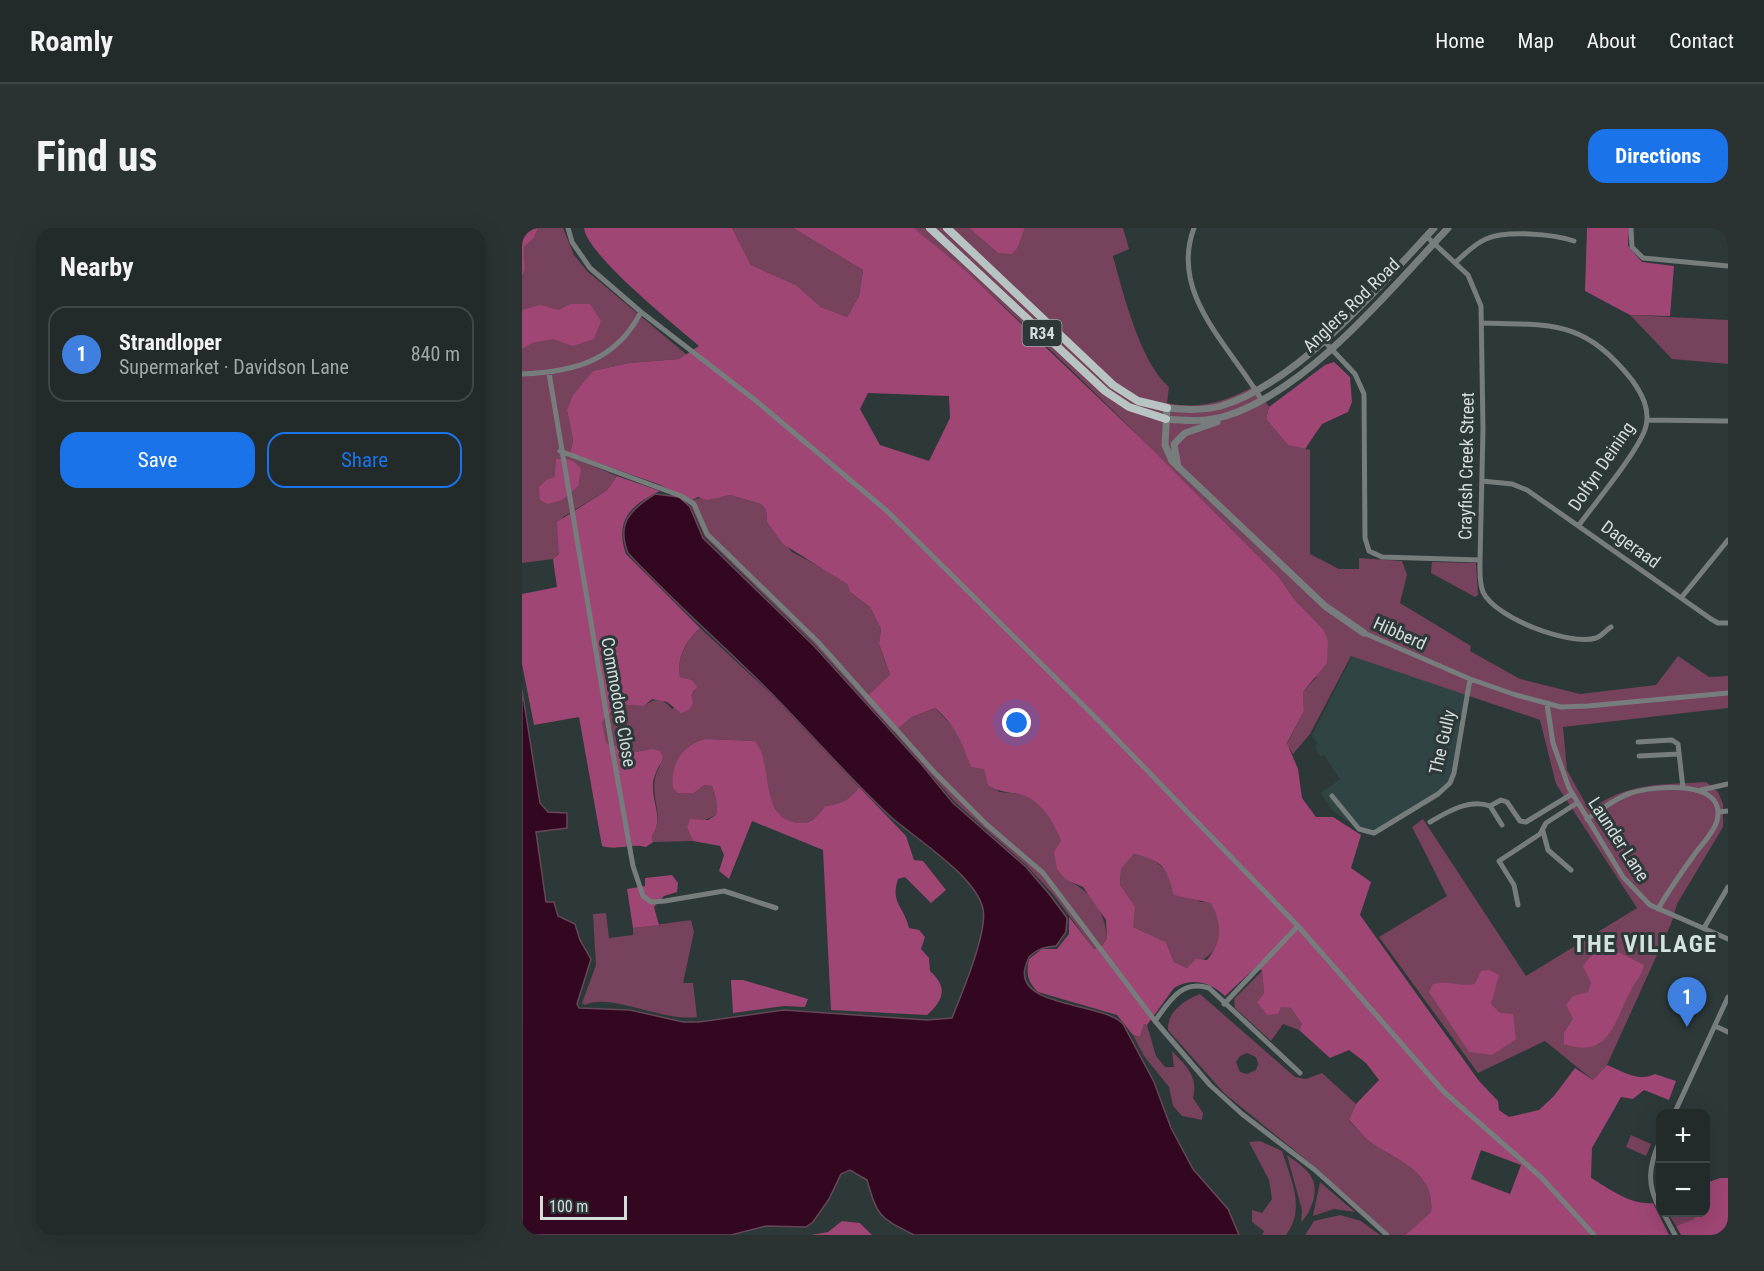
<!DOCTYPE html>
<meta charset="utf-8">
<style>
body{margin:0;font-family:"Roboto Condensed",sans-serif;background:#2a3232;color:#f1f3f6}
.controls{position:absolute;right:18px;bottom:18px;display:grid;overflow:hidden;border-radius:12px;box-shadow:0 6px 24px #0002}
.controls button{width:54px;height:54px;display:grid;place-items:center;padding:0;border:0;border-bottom:2px solid #3f4647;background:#222a2a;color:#f1f3f6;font:30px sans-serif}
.scale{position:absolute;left:18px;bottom:15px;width:87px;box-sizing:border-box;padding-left:6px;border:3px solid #d5dcdc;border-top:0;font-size:16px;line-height:21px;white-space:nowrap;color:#d5dcdc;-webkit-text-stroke:4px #2d3838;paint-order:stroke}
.you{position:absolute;left:495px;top:495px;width:21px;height:21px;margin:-15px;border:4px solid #fff;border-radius:50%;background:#1a73e8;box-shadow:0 0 0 9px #1a73e833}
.badge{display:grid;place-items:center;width:39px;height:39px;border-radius:50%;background:#1a73e8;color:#fff;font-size:20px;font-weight:700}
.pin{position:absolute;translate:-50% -50px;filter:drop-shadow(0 2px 3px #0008)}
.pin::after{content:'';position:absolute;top:32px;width:21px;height:18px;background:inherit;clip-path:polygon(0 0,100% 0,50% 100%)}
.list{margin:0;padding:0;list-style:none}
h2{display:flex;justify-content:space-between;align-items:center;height:78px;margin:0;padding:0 24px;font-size:26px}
h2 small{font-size:20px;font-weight:400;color:#a2a7a8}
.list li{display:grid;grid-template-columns:39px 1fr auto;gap:18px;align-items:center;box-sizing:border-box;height:96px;margin:0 12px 12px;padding:0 12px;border:2px solid #3f4647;border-radius:18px}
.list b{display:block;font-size:22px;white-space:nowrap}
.list p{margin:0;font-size:20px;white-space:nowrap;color:#a2a7a8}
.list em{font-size:20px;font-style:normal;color:#a2a7a8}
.actions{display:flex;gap:12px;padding:18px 24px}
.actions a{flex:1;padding:14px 0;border:2px solid #1a73e8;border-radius:18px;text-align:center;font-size:21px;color:#1a73e8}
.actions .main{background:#1a73e8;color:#fff}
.map{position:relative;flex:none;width:1206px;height:1007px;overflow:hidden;border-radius:18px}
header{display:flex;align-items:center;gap:36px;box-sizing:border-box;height:84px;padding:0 30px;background:#222a2a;border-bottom:2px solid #3f4647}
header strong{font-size:28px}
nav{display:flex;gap:33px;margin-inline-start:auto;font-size:21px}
.intro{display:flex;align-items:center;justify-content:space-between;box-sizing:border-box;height:144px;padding:0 36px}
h1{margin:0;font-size:42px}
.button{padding:15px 27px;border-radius:18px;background:#1a73e8;color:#fff;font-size:21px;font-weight:700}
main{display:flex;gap:36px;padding:0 36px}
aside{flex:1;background:#222a2a;border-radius:18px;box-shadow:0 6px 24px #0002}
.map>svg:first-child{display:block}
</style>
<header>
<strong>Roamly</strong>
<nav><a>Home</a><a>Map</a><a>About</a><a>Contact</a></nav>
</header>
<div class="intro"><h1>Find us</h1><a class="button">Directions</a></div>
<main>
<aside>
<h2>Nearby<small></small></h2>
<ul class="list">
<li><span class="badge" style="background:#3f7fe0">1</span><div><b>Strandloper</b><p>Supermarket · Davidson Lane</p></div><em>840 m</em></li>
</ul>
<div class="actions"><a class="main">Save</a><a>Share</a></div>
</aside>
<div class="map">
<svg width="1206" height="1007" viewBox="0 0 1206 1007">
<rect width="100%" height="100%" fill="#2d3838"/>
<!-- built -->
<path fill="#304444" d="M842,405L948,451L932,545L924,559L857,603L833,598L811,583L799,565L818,551L802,527L799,529L793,520L795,515L790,507Z"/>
<!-- green -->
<path fill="#76425c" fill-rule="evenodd" d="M16,0H41L52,27L65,43L165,127L157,131L107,135L71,143L45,182L51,213L47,228L95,248L85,262L41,289L37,326L31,331L0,335V49L3,41L2,19L12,10Z
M210,0H271L341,42L337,68L325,89L299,79L274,57L229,37Z
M392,0H447L476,25L496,19L503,0H601L607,21L591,28C601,65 618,134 647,159L645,175C678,182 706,173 734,157L747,179L744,191L766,217L788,222V326L817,341H837V330L880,333L885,347L878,375L949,418L948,423L998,451L1058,466L1134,457L1156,428L1187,449L1206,448V480L1041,499L1045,542L1067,582C1107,554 1136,557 1184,554L1196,564L1201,576V599L1155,676L1149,696L1085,837L1071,852L1023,813L956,845L857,709L925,668L890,599L901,591L1004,748L1115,680L1034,556L1018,492L829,428L788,506L771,526L765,516L782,483L781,464L794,450L801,401L773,372L756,348C637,229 521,107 392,0Z
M1108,87L1206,92V136L1150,131Z
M208,267L239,276L244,282L245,294L270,324L304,342L325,356L328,364L348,379L359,401L357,416L368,448L342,471L293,417L183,309L167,274C180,267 193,271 208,267Z
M910,334L954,335L956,367L953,369L909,345Z
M178,400L251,468L337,559C328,572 319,576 303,578L296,589L281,596L266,593L257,587L248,571L242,533L233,513L185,511L157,565H172L181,557L190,558L196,578L194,587L165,600L171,613L131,614L130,608C146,585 122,565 138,538L129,521L114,524L83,515L80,494L96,477L122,478C133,469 141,470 150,481L173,463L170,452L158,449C154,429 165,413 178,400Z
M413,480L436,504L443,523L462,541L477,564L499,566L516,574L534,599L539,613L544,652C569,662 583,683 585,710L580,718L572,721L531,666L505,638L433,574L372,504L390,489Z
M612,626L630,630L678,674H689C706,707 699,726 665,740L652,734L644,714L611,699L598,657L599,641Z
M84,685L87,710L111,707V700L169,692L172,704L161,755H171L175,789C141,794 88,764 63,777L60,775L74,737L71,686Z
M740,743L742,765L735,774L769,780L780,796L777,802L761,796L749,813L713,780L712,771Z
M678,766L773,849L784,851L800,845L834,876L827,893C835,900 842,910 851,916C878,934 913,945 909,984L883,1007H868L793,939L703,866L646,802C645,783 663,772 678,766ZM725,825L734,829L736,836L734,842L725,846L718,844L714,834L718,828Z
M622,796L625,797L634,828L643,839H652L650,823C663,837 677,848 671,870L681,885L680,892L660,888L651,878L647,859L622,828L611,807L618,809Z
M1109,907L1129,916L1124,928L1104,919Z
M738,913L760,923C769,952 784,980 764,1007H740L742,1003L730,994V982L740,985L750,971L747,952L727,914Z
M765,927C783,940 798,949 791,973C788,981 786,988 779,994L780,982Z
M798,954L833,984L812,981L791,988Z
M1146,985H1177L1172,991L1154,998Z
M818,987L839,993L858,1007H783L792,993Z"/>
<!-- forest -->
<path fill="#9f4675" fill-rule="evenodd" d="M0,0H16L12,10L2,19L3,41L0,49Z
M62,0H210L229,37L274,57L299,79L325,89L337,68L341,42L271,0H392L445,44L630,221L756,348L773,372L801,401L806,413L805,435L781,464L782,483L765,515L776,541L780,570L794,589H811L839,607L829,640L849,654L838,687L957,853L976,873L977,882L987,889L1017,882L1032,868L1053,840L1071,852L1085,837C1102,844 1116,854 1133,846L1154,853L1147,872L1122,862L1111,871L1099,869L1070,920L1069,950C1088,961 1108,977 1131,975L1147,1007H883L909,984C913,945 878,934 851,916C842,910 835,900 827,892L834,876L857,852L844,835L827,822L808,830L777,802L780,796L769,780L759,779L756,786L745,787L735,774L742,765L740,743L735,738L703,768C688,754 670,749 652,760L625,797L622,796L618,809L611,807L595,787L516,764C505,753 504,746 507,731L520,721H535L547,706V689L572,721L580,718L585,710L584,692L561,659L544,652L535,641L532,624L539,613C532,594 518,571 497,566C485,564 477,564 466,557L462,541L449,539C439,513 435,499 413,480L390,489L372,504L342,471L368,447L357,416L359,401L348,379L328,364L325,356L261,316L245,294L244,282L239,276L208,267L185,272L176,269L170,272L136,256L48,225L51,213L45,182L51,167L71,143L107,135L157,131L177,118C154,98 65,27 62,0ZM346,165L427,168L428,190L407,233L358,217L338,181ZM612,626C642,633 644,639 652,667L689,675C700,696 701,713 685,732L674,731L665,740L652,734L644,714L611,699L613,679L598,657L599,641ZM959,922L999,937L988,966L949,951Z
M447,0H503L496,19L490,26L476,25Z
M1065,0H1107L1106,18L1120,34L1152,38L1148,88L1108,87L1063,63Z
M48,76H68L79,93L72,111L51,118L31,111L10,115L0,121V82L18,77L37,82Z
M812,134L828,149L830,174L826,184L800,196L783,221L766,217L744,191L747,179L803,137Z
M34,231C46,231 52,231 59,241L56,258L40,272L26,276L18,272L17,259L24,252L33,249Z
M95,248L138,263C110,276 92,292 104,326L178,400C165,412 154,429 158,449L170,452L175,459L169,467L171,475L167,482L159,485L145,474L130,471L122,478L96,477L80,494L84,515L114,524L129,521L138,523L141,529C138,538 131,547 131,557C130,576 142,591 130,608L131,614L124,619C109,615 94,623 80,618L57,489L12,497L0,436V366L35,359L31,331L37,326L35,294L85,262Z
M185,511L233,513C253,536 235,592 278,595C290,596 297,587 303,578C319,576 328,572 337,559L384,608L392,632L401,633L424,662L409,675L383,649L376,651C368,675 382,678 387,700L397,702L403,709L399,721L407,730L408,743C426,759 422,772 405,787L309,782L301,622L230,593L207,651L197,643L202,627L198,618L171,613L165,600L168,591L186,592L194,587C197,576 193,569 190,558L182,557L172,565H156L151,560C148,535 161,516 185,511Z
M150,647L156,655L155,664L142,668L132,679L137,697L111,700L105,661L123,658V650Z
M1086,722L1098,725L1122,737C1120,748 1114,752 1109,762C1092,793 1088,832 1042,816V805L1051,791L1044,777L1051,768L1066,764L1069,755L1061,738L1073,723Z
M967,742L977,747L969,776L978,785L991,786L994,811L970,827L947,824L907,764L911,756C925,752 938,759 953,756L959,743Z
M209,752H221L286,771L283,779L262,778L211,785Z
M1198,950H1206V1007H1159L1154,998L1172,991L1177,985L1184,984L1187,954Z
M320,993L338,995L350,1007H289L306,1004Z"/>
<!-- water -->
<path fill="#340721" stroke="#644759" stroke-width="1.5" d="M133,266L157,269L168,279L181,310L292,418L399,536L431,575L504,639L528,667L545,690L544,704L534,718C523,719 517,720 508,728C505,731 505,735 503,740C494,780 581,774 601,796L632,854L649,900L671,941L706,981L717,1007H392C357,989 356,990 345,952L328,942L319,946L307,971L291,994L284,999L244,998L209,1007H0V462L18,575L26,584L45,585V600L14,604L24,674H32L36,688L53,696L58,712L69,731L55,776L57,780L108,782L161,794H177L262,782L405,792L430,790C439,767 466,704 461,681C454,648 394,611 369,589C328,551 291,508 252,468C204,419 152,375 106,325C94,295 109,281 133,266Z"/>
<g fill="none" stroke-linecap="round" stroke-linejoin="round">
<!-- minor -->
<path stroke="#777c7c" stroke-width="5" d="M46,0L50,14L68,40L119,84L233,172L365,283L580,496L776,698L922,864L1019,949L1072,1007
M672,0C647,66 708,118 739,171
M1109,0L1110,19L1121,30L1206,38
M934,34C943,26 952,16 964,11C984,2 1031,6 1052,13
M961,95C1032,97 1062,92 1110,152C1120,166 1128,181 1124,198C1119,220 1073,275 1057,297
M802,113L833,146L842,166L843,310L847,323L860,329L958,332L961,201L959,78L946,47L904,8
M27,145L92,531L111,638L121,668L129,674L143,673L202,663L254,680
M0,146C52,144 94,133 119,84
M1125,192L1206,193
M38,223L159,268L172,276L185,306L296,414L413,545L464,596L521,645L633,793L688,857L720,886L793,942L865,1007
M960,253L990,256L1005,262L1189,391L1196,395H1206
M958,332C958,342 957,354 961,364C973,390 1047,418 1074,410C1080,408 1084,402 1089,399
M1159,370L1206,312
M842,405L948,451L994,467L1039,479L1066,478L1206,465
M1025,476L1031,515L1047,560L1101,649L1128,677L1206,711
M1116,514L1150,512L1156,516L1161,560
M1117,528L1157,526
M1179,562L1206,556
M810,568L837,601L852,605L916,566L928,555L932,545L948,451
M968,578L980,597
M1196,584L1206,583
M1065,591C1079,582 1093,570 1109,565C1131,558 1206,550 1195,593C1191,606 1179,617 1172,627C1159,645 1147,662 1136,681
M908,594C925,584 948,570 968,578L979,572L985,574L998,593L1004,594L1050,566
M1021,603L1026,622L1049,642
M996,677L992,657L977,633L1018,606L1024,595L1055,575
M1182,700L1206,659
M702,776L776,698
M633,793C647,774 659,751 687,760L778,845
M1193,798L1206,804
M1152,886L1206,769
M1138,913C1127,937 1124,957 1138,981
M1141,984L1153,1007"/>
<!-- tertiary -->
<path stroke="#777c7c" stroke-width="7" d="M644,191C665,193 687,194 707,187C788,160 869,61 926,0
M656,239L652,216L663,205L695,194
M842,405L803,378L650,233L643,217L645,180C663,182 681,183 699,178C775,156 859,57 912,0"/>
<!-- primary -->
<path stroke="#b8c3c3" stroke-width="8" d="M408,0L583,163L607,179L644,191
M425,0L591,157L616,173L645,180"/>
</g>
<g text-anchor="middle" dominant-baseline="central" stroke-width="6" stroke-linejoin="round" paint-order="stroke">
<!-- shield labels -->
<rect fill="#2d3838" stroke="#a3abab" stroke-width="1.5" x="500.5" y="92" width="39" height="26" rx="4.5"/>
<g font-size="16" font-weight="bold" fill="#d5dcdc">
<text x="520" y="105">R34</text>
</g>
<!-- street labels -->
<g font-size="18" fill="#d5dcdc" stroke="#2d3838">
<text transform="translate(829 77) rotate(-44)">Anglers Rod Road</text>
<text transform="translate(944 238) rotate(-89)">Crayfish Creek Street</text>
<text transform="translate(1079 238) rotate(-56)">Dolfyn Deining</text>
<text transform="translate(1109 316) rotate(36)">Dageraad</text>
<text transform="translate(878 405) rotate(24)">Hibberd</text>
<text transform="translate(97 474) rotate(80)">Commodore Close</text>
<text transform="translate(920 514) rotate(-77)">The Gully</text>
<text transform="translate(1097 611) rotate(57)">Launder Lane</text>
</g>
<!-- district labels -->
<g font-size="24" font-weight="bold" letter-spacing="1.5" fill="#d4e2e2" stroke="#2d3838">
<text x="1123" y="716">THE VILLAGE</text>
</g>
</g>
</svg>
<div class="controls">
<button>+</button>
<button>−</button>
</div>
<div class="scale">100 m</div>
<div class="you"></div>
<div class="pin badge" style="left:1165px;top:799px;background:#3f7fe0">1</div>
</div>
</main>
